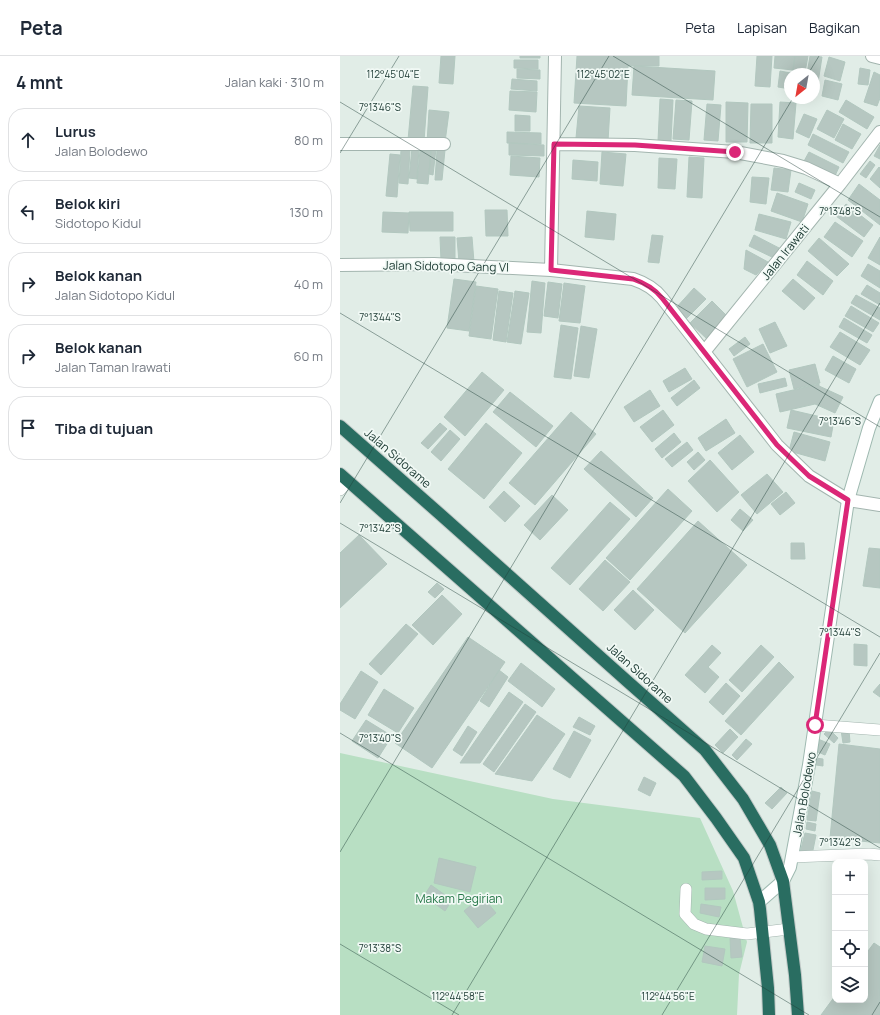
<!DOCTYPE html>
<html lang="id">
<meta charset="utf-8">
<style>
body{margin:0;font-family:Manrope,sans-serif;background:#f6f6f7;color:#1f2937}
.controls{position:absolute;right:12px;bottom:12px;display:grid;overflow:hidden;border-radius:8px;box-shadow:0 4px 16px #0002}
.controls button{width:36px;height:36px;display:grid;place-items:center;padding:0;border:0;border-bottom:1px solid #e0e1e3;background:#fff;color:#1f2937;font:20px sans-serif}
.compass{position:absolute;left:444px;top:12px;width:36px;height:36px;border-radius:50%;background:#fff;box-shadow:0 4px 16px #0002;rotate:211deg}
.stop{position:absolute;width:12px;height:12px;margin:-9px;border:3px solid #db2777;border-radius:50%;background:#fff}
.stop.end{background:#db2777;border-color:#fff;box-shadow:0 1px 4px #0008}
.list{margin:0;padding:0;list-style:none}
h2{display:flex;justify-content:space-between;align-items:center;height:52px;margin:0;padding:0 16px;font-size:17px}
h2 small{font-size:13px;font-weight:400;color:#747a83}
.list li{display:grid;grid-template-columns:26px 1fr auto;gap:12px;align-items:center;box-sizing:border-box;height:64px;margin:0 8px 8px;padding:0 8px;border:1px solid #e0e1e3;border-radius:16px}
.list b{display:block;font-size:15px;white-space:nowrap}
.list p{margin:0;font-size:13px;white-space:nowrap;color:#747a83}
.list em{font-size:13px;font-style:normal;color:#747a83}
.icon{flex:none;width:22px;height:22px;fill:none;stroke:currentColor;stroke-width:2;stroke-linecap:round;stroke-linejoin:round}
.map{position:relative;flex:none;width:540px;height:959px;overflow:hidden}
header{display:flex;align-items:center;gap:24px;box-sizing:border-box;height:56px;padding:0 20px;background:#fff;border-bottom:1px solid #e0e1e3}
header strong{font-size:19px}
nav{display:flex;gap:22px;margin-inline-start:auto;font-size:14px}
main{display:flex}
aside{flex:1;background:#fff}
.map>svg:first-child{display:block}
</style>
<header>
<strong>Peta</strong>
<nav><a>Peta</a><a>Lapisan</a><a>Bagikan</a></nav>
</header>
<main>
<aside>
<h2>4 mnt<small>Jalan kaki · 310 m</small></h2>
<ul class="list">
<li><svg class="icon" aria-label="ahead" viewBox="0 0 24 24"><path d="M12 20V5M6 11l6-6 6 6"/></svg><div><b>Lurus</b><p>Jalan Bolodewo</p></div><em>80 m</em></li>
<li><svg class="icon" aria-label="left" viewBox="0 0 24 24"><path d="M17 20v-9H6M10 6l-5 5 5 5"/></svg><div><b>Belok kiri</b><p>Sidotopo Kidul</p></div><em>130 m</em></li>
<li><svg class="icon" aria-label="right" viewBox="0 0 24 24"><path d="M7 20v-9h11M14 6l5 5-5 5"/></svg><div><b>Belok kanan</b><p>Jalan Sidotopo Kidul</p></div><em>40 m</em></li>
<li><svg class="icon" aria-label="right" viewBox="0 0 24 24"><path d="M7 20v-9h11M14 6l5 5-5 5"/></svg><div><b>Belok kanan</b><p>Jalan Taman Irawati</p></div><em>60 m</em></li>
<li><svg class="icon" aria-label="arrive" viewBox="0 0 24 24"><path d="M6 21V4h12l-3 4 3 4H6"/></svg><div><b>Tiba di tujuan</b></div></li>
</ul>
</aside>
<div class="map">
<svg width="540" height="959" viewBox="0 0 540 959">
<rect width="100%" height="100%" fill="#e1ede7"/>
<!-- green -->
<path fill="#b8dfc3" d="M0,697L213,743L360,762L393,835L407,886L399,918L397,959H0Z"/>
<!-- building -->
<path fill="#b6c7c1" stroke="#b2c7bf" d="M101,0H115L113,28L99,27Z
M180,0H200V2H180Z
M237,0H319V10H288L286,50L234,47Z
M417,0H432L430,31L415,30Z
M435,0H455L453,14L434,12Z
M455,0H468L465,16L453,14Z
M470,0L482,1L477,33H474V18H467Z
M489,1L505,6L500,25L484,20Z
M174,4H198V13L174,12Z
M294,10L375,15L373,44L292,39Z
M520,12L530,14L528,29L518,28Z
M177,13L200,14V23L177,22Z
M440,15L456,18H450V33L438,31Z
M534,16L540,19V42L537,50L524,46Z
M172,23L197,25V35L171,33Z
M485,24L502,28L498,44L482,40Z
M73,30L88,31L84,85L68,84Z
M170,35L197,36L196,56L169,54Z
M320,43L333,44L331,85H318Z
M336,44L352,45L349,84L333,83Z
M506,44L534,61L527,73L499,56Z
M386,46L408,47L407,86H386Z
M440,46L456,47L453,83L438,81Z
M367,48L381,49L378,85L364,84Z
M411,48H432V87H410Z
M239,50L270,52L268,85L236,82Z
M89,54L109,56L105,86L87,87Z
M487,54L504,63L494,82L477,73Z
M464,58L477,63L469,82L456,76Z
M175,59L190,60V75H175Z
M503,68L521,78L512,93L495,84Z
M167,76L201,77V88L167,87Z
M473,78L509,96L503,107L468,89Z
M169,87L204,89V100L169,99Z
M540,89V103L534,100Z
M72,92H79L77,123L69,122Z
M91,93H96L93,119L89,118Z
M61,94H70L68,128L59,127Z
M80,94L91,95L88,128L77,127Z
M97,94H105L102,124H95Z
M262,96L286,98L283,130L260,128Z
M469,96L499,111L494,122L463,107Z
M50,98L60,99L57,141L46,140Z
M171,100L200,102L199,121L170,119Z
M349,101L364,102L362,142L347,141Z
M319,102L337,103L335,133L318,132Z
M233,104L258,106L257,125L232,123Z
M530,105L535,109L526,122L520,118Z
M539,111L540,112V132L530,123Z
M434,112L451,114L448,136L431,134Z
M412,121L429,122L426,148L410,146Z
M459,127L475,134L471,143L455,136Z
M519,128L540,144V169L508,144Z
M437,137L468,148L462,166L431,155Z
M506,148L533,169L524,181L496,160Z
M145,154H167L168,180H146Z
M247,155L276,158L274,184L245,181Z
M43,156L69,157L68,177L42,176Z
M69,156H113V175H70Z
M419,158L451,166L446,183L415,174Z
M495,166L523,185L512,201L484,181Z
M312,179L323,180L319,207L308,206Z
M414,179L441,193L436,203L409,190Z
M100,181H115V205H101Z
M132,181L134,206H119L117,182Z
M540,181V209L528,202Z
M479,182L509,208L497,220L468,195Z
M406,194L428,206L416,219L404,213Z
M467,205L493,225L483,239L457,219Z
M528,208L540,215V232L521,220Z
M114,223L136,226L129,275L107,272Z
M453,223L475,242L464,254L442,235Z
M192,225L205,227L201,277L187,276Z
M208,226L222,228L218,262L204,260Z
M224,227L245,230L240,267L219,265Z
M527,229L540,237V249L521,238Z
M136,230L158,233L151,283L129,280Z
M354,232L366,243L346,263L335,253Z
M159,235L173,237L166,286L153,284Z
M175,235L189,237L181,288L167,286Z
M516,239L540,252V264L511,247Z
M372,245L389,262L368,284L350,267Z
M511,250L539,267L533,276L505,260Z
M504,262L532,279L527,287L499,271Z
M435,266L447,290L430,297L419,273Z
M221,269L238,272L231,323L214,321Z
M241,270L257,273L249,322L234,320Z
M500,276L530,294L520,309L490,291Z
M405,281L410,288L394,300L389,293Z
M423,288L437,316L407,331L393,303Z
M493,300L516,313L509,327L485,314Z
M475,308L480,327L454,333L449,314Z
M345,312L352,323L329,336L323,325Z
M142,316L164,334L125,380L104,361Z
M445,322L447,330L420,337L418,328Z
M354,324L360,332L337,350L331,342Z
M479,328V330L503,341L495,357L475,348L440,356L436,338Z
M310,334L320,350L294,366L284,351Z
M170,336L213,370L196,391L153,356Z
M323,354L334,369L312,386L300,371Z
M451,354L494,364L491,381L447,372Z
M231,356L256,378L195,449L169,427Z
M386,363L395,377L366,395L358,382Z
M100,367L107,373L88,393L81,387Z
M146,367L182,397L144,443L108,413Z
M110,374L120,383L101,405L91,396Z
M454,376L490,386L485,405L449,395Z
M334,377L341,386L322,402L315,393Z
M400,379L414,396L392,414L378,397Z
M347,386L353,394L332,411L325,403Z
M261,395L313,442L296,461L244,413Z
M358,396L365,404L354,414L347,406Z
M370,404L399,436L377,456L348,425Z
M427,418L443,436L417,458L401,439Z
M328,433L352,455L290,524L266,502Z
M164,435L180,450L165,466L149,451Z
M446,436L455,447L440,459L431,448Z
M212,439L228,454L200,484L184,469Z
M270,446L290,463L230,529L211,512Z
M400,453L413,464L403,475L391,464Z
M358,465L407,509L345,577L297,533Z
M19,479L47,508L0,552V497Z
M451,487H464L465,503H451Z
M529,492L540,493V532L523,530Z
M265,504L290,526L263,555L239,533Z
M97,527L104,533L95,542L88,536Z
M293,534L314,554L295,574L274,554Z
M102,539L122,558L93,589L72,569Z
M66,568L78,578L41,619L29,608Z
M128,581L165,606L92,712L55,687Z
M514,588L527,589V610L514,609Z
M372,589L381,597L368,611L379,621L365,637L345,619Z
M421,589L434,601L402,636L389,624Z
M439,606L454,621L401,679L385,665Z
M181,607L215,633L202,651L168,625Z
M159,614L168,621L149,651L140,645Z
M21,615L38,626L15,663L0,654V648Z
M386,627L400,640L383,659L369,646Z
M540,628V641L533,636Z
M44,633L74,652L58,677L28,659Z
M169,636L183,646L140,707H120Z
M185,648L196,656L154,716L143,708Z
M197,659L225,678L192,725L155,718Z
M239,661L255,670L250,679L233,671Z
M26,664L52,680L38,702L12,685Z
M128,670L137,676L122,700L113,694Z
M390,673L398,681L383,697L375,689Z
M489,673L498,682L494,687L484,678Z
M501,674H509L510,686L503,687Z
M234,675L251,684L230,722L213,713Z
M406,683L412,688L397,704L392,699Z
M478,683L490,688L485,699L473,694Z
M499,688L540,693V787L490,782Z
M476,702L483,703V710L476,709Z
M304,721L316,727L310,740L298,734Z
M441,731L447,737L432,753L425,747Z
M472,735L480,737L476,765L467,764Z
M467,766L476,768L475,775L466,773Z
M465,777L476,779L472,799L460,797Z
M99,802L136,811L130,836L94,827Z
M382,815V823L362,824V816Z
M91,829L112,844L105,855L84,840Z
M365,832H385V843L365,844Z
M142,840L156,857L138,872L124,855Z
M361,848L381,851L379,861L360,857Z
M390,882H400L402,901L391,902Z
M534,887L540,891V959H481L495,940V944H525V899Z
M365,890L385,893L382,910L362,906Z"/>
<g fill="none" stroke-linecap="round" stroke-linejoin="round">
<defs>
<path id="lane" d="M0,434L8,425
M475,669L540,674
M452,801L529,798L540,799
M346,833L345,858L354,868L366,873L407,878L449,873"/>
<path id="street" d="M532,0L540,2
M0,88H104
M214,88L295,89L395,96L443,105L466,112L500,128
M0,209L94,208L211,214L293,223C305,227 314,232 322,242L437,389L469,420L508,444L540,449
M211,214L215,0
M364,296L500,128L540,76"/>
<path id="secondary" d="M419,846L443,825L450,811L469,709L508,444L529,372L540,345"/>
<path id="highway" d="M0,370L101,459L287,625L365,694L403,743L430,789L443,825L455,919L458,959
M0,418L344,720L376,762L404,802L419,846L420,853L428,932L429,959"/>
</defs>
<!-- lane casing -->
<use href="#lane" stroke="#a3b5af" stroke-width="12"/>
<!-- street casing -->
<use href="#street" stroke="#a3b5af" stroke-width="14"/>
<!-- secondary casing -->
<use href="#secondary" stroke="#9eb9b0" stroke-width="14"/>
<!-- highway casing -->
<use href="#highway" stroke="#c1c9c7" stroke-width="14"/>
<!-- lane -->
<use href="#lane" stroke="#fff" stroke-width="11"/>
<!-- street -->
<use href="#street" stroke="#fff" stroke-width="12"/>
<!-- secondary -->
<use href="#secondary" stroke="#fff" stroke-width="12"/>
<!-- highway -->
<use href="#highway" stroke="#296d61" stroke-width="12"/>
</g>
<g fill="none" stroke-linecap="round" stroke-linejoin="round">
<!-- route -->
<path stroke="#db2777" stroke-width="5" d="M395,96L295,89L214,88L211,214L293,223C305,227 314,232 322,242L437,389L469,420L508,444L475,669"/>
</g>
<!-- ticks -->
<path fill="none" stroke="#203e37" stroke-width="1" stroke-opacity="0.45" d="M273,0L540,161M468,18L479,0M0,46L540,371M0,97L59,0M0,257L540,581M0,447L269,0M0,467L540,792M0,677L469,959M0,796L453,42M0,888L119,959M112,959L540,247M322,959L540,597M532,959L540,946"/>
<g text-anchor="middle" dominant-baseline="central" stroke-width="3.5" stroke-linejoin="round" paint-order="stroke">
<!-- street labels -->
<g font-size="12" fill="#203e37" stroke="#f1f9f5">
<text transform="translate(445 196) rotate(-51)">Jalan Irawati</text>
<text transform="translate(106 210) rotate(1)">Jalan Sidotopo Gang VI</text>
<text transform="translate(58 402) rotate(41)">Jalan Sidorame</text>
<text transform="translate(300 617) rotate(42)">Jalan Sidorame</text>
<text transform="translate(464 738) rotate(-80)">Jalan Bolodewo</text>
</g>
<!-- park labels -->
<g font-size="12" fill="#277849" stroke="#f1f9f5">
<text x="119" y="842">Makam Pegirian</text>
</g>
</g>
<g font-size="10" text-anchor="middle" fill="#203e37" stroke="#f1f9f5" stroke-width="3.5" stroke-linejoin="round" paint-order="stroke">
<text x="263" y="22">112°45'02"E</text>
<text x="53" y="22">112°45'04"E</text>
<text x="40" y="55">7°13'46"S</text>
<text x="500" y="159">7°13'48"S</text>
<text x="40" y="265">7°13'44"S</text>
<text x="500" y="369">7°13'46"S</text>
<text x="40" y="476">7°13'42"S</text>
<text x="500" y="580">7°13'44"S</text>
<text x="40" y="686">7°13'40"S</text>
<text x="500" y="790">7°13'42"S</text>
<text x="40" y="896">7°13'38"S</text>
<text x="118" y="944">112°44'58"E</text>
<text x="328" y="944">112°44'56"E</text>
</g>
</svg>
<div class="controls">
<button>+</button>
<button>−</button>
<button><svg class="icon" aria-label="locate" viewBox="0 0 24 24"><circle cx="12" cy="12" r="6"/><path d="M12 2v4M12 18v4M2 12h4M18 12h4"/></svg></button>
<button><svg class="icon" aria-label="layers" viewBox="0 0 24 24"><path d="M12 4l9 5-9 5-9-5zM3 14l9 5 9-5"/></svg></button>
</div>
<svg class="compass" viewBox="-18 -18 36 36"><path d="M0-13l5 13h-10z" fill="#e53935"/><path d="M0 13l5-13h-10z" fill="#747a83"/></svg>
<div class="stop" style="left:475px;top:669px"></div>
<div class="stop end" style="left:395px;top:96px"></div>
</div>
</main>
